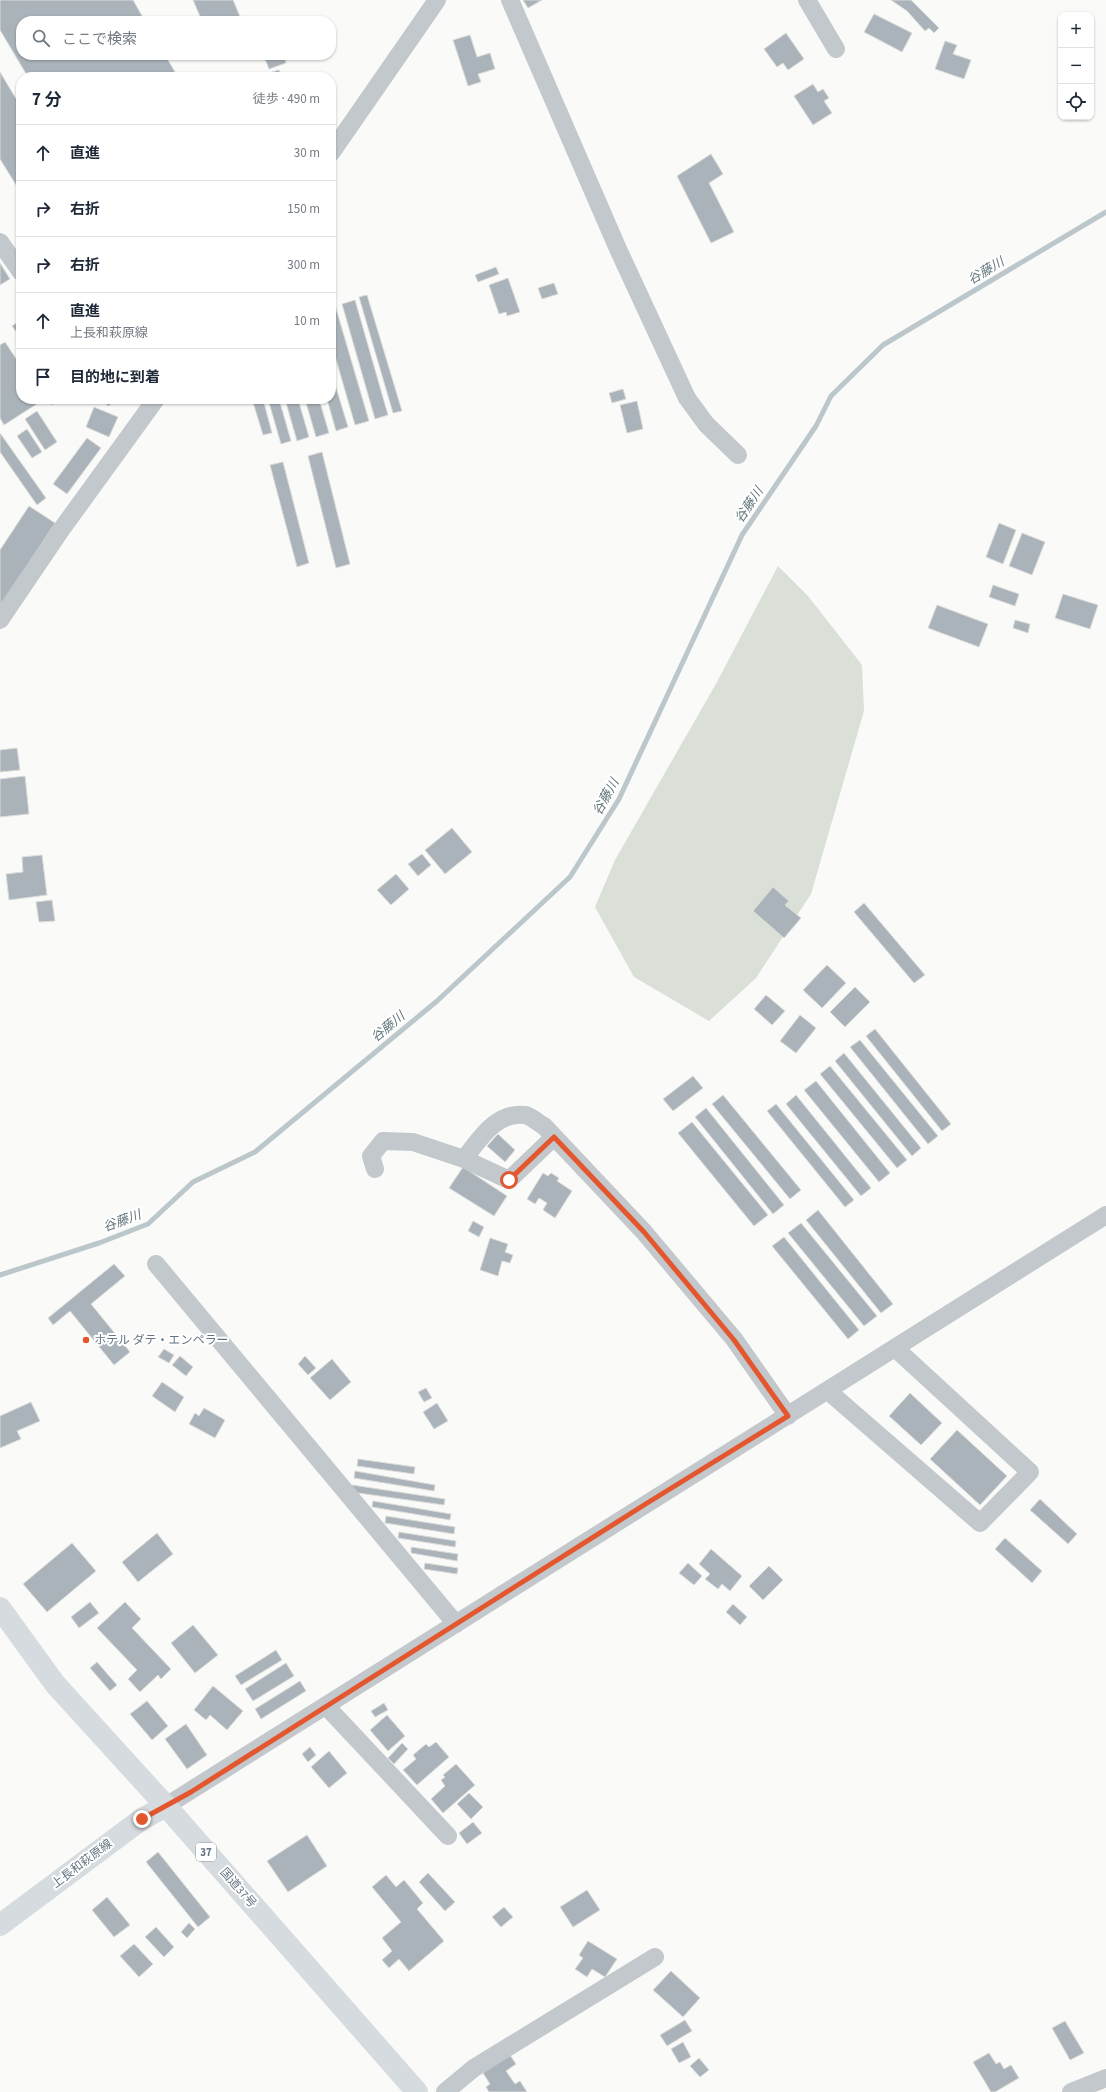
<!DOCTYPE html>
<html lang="ja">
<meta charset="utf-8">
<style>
body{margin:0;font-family:"Source Sans 3","Noto Sans JP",sans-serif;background:#f2f2f3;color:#1f2937}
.controls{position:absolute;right:12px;top:12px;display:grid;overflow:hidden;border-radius:8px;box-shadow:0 1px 3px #0004}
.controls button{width:36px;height:36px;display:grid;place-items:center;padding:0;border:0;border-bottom:1px solid #e0e1e3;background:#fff;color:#1f2937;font:20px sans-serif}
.stop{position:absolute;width:12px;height:12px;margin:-9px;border:3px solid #e4572e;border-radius:50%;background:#fff}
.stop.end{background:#e4572e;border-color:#fff;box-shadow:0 1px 4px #0008}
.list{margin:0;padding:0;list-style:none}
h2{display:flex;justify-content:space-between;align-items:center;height:52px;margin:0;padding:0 16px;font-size:17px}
h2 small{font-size:13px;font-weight:400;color:#747a83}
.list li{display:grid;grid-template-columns:26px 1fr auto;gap:12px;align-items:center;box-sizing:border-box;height:56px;padding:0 16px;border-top:1px solid #e0e1e3}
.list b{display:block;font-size:15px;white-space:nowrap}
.list p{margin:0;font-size:13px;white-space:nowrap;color:#747a83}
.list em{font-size:13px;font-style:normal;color:#747a83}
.icon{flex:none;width:22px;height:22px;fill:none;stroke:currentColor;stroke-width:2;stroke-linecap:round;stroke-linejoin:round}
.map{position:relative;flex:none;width:1106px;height:2092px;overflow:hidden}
.search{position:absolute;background:#fff;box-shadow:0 1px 3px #0004;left:16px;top:16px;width:320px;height:44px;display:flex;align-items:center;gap:10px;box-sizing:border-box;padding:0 14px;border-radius:16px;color:#747a83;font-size:15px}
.panel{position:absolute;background:#fff;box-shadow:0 1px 3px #0004;left:16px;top:72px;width:320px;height:332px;border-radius:16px}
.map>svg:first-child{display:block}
</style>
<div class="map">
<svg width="1106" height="2092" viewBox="0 0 1106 2092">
<rect width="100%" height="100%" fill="#fafaf8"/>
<!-- green -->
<path fill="#dadfd7" d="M778,566L808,596L862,665L864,711L811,894L756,978L709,1021L634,977L595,907L615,860L717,682Z"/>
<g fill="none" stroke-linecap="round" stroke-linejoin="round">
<!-- stream -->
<path stroke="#bbc7cb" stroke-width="5" d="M0,1275L99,1243L148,1224L193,1182L255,1152L437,1001L570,877L619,799L742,535L816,426L831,396L883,345L1106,212"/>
</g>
<!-- building -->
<path fill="#aab3b9" stroke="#dcdcda" d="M0,0H133L145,21H21V55H165L178,77H28L0,30Z
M193,0H233L242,21H202Z
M523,0H542L528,8Z
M891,0H911L939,28L934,33L929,28L925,31L907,11Z
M874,14L912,33L902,52L864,32Z
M786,33L804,59L788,70L783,63L777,67L764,49Z
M470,35L477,57L490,53L495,69L478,74L481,82L468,86L453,40Z
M945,41L957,45L953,54L971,60L964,79L935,69Z
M216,55H231L218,60Z
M275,55H284L286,63L269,69L265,59Z
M279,70L282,77H274L272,72Z
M0,72L21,107V193L0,159Z
M813,84L818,92L823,89L829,98L824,101L832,113L813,125L794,96Z
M711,154L723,174L709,183L734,232L711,243L677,176Z
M0,263L10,279L0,285Z
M496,267L499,274L478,282L475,275Z
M508,278L520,312L507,316L506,312L499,314L489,285Z
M554,283L558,294L542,299L538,288Z
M367,295L402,411L393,413L359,297Z
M355,300L388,415L375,419L342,304Z
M335,305L369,421L355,425L331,342V306Z
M21,320V338L12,326Z
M5,342L21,366V399L43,400L4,425L0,418V345Z
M331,371L348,427L336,431L327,399H331Z
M623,389L626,399L612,403L609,393Z
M48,399H61L52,405Z
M103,399H118L108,406Z
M252,399H263L272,433L263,435Z
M268,399H279L291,441L281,444Z
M285,399H298L309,437L297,441Z
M305,399H319L329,433L316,437Z
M637,401L643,429L627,433L620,405Z
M94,407L118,417L109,437L86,427Z
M37,411L57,442L45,450L25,419Z
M27,429L42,452L32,458L17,436Z
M0,433L46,498L37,505L0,452Z
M87,438L101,448L67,494L53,484Z
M322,452L350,564L336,568L308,456Z
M283,462L309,563L297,567L270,465Z
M29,506L55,523L0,607V550Z
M999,523L1016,530L1003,564L986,557Z
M1022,533L1045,542L1032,575L1009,566Z
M993,585L1019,594L1015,606L989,597Z
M1063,594L1098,605L1090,629L1055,618Z
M937,605L988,624L979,647L928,628Z
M1015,620L1030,624L1028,633L1013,628Z
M17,748L20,770L0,772V750Z
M25,776L29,814L0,817V779Z
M452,828L472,852L445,874L425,850Z
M422,854L431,865L418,876L408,864Z
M42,855L47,895L9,900L6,874L23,872L22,857Z
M396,874L409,889L391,905L377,890Z
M773,887L789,901L785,905L801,918L784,938L753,911Z
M52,900L55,921L39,922L36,902Z
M864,903L925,975L914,983L854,912Z
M827,965L846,983L822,1008L803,990Z
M855,987L870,1002L845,1027L830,1012Z
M766,995L785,1011L772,1025L754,1009Z
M800,1015L816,1028L796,1053L780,1041Z
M875,1029L951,1124L942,1131L866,1036Z
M860,1040L938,1136L928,1144L850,1047Z
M844,1053L921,1148L912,1156L835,1061Z
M830,1066L907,1160L897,1168L820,1074Z
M693,1076L703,1088L673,1111L663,1099Z
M816,1081L890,1173L879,1182L804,1090Z
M723,1095L801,1190L790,1199L712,1104Z
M796,1095L871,1188L861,1196L786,1104Z
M776,1104L854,1200L845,1207L767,1111Z
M706,1108L784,1205L773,1214L695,1117Z
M692,1122L768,1215L754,1226L678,1133Z
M498,1134L515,1150L505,1162L487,1146Z
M463,1167L507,1196L494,1216L449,1188Z
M543,1173L548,1176L551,1173L559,1178L557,1181L572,1191L555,1218L543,1210L547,1203L539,1198L535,1204L527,1199Z
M818,1210L893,1304L881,1313L806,1220Z
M473,1221L484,1227L479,1237L468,1231Z
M801,1223L877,1316L864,1326L788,1233Z
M784,1237L859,1330L848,1339L772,1246Z
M490,1238L508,1244L505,1252L513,1255L510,1263L502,1261L498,1276L480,1270Z
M114,1264L125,1276L91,1304L130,1352L114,1365L70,1311L53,1325L48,1318Z
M164,1349L174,1355L169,1363L158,1357Z
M180,1356L193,1367L186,1376L172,1365Z
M305,1356L316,1368L308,1375L298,1364Z
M332,1359L351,1382L330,1400L310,1378Z
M162,1382L184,1397L175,1412L152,1396Z
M426,1388L432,1398L424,1402L418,1392Z
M910,1393L942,1423L921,1445L889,1416Z
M31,1402L40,1421L17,1431L21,1439L0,1448V1416Z
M437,1403L448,1421L434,1429L423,1412Z
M204,1408L225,1420L215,1438L189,1424L195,1413L199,1416Z
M957,1430L1007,1476L980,1505L930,1459Z
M358,1459L415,1467L414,1474L357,1466Z
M355,1471L435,1485L434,1491L354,1478Z
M352,1485L445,1499L444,1505L351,1492Z
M1040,1499L1077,1534L1068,1544L1030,1510Z
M373,1501L451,1514L450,1520L372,1507Z
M386,1516L455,1527L454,1534L385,1523Z
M399,1532L456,1541L455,1547L398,1538Z
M157,1533L173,1554L138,1582L122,1562Z
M1005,1538L1042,1571L1032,1583L995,1549Z
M72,1543L96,1571L47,1612L23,1584Z
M411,1547L458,1554L457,1561L411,1553Z
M711,1549L742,1576L730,1591L722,1584L718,1589L705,1579L710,1574L699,1564Z
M425,1563L458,1568L457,1574L424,1569Z
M688,1563L702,1576L694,1585L679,1573Z
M769,1566L783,1580L763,1600L749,1586Z
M90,1602L99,1613L79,1628L71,1617Z
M125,1602L141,1619L132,1628L171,1669L161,1679L158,1675L140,1692L128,1679L137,1670L97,1628Z
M733,1604L747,1617L740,1625L726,1612Z
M193,1625L218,1655L195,1673L171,1643Z
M276,1650L282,1660L241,1685L235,1676Z
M97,1662L117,1685L110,1691L90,1668Z
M286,1663L294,1676L253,1701L245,1689Z
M300,1681L306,1691L261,1719L255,1709Z
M213,1686L243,1711L227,1730L210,1715L206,1720L194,1710Z
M147,1701L168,1726L152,1740L130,1714Z
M384,1703L388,1710L375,1717L371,1711Z
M387,1715L405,1736L388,1751L370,1730Z
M186,1724L207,1755L187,1769L165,1739Z
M436,1742L449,1757L417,1785L403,1770L416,1759L413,1755L426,1744L429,1747Z
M402,1743L408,1749L394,1764L388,1758Z
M310,1747L316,1755L308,1762L302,1754Z
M329,1751L347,1773L329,1788L311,1767Z
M456,1764L475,1785L443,1813L431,1799L445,1786L441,1780L445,1777L443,1775Z
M469,1793L483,1807L471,1819L457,1804Z
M473,1822L482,1833L467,1844L459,1833Z
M307,1835L327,1866L288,1892L267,1861Z
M158,1852L210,1917L198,1927L146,1862Z
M428,1873L455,1902L445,1911L419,1882Z
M386,1875L396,1887L404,1880L423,1903L417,1909L444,1941L409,1971L399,1959L389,1968L382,1960L392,1951L382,1938L401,1922L372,1887Z
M587,1890L600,1910L573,1927L560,1907Z
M107,1897L130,1925L114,1937L92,1910Z
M504,1907L513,1917L501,1927L492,1917Z
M189,1923L195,1929L187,1938L181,1932Z
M156,1927L174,1947L164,1957L145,1937Z
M588,1941L617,1959L605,1977L592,1969L587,1977L575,1969L583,1958L579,1955Z
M134,1944L153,1964L139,1977L120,1956Z
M671,1971L700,1998L683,2017L653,1990Z
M685,2020L692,2031L667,2046L660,2035Z
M1065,2021L1084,2053L1070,2060L1052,2028Z
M683,2042L691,2057L679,2063L671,2049Z
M989,2053L996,2064L1000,2062L1004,2069L1011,2065L1019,2078L995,2092H991L973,2062Z
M510,2055L516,2064L506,2071L515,2084L520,2081L527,2092H489L486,2087L490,2084L483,2073Z
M699,2058L709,2070L700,2077L690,2066Z"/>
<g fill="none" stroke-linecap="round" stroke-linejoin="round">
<!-- minor -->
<path stroke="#c3c8cc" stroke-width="18" d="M510,0L618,249L687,398L706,424L738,455
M807,0L836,49
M331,153L437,0
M0,242L21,272
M0,620L61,530L156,399
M464,1159L509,1180L554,1137
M375,1169L371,1156L383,1141L413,1142L464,1159C479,1140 496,1111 525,1115C531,1116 538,1123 544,1126L644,1232L734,1339L788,1416
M156,1264L456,1624
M828,1391L980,1523L1030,1472L895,1348
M326,1706L448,1836
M166,1806L1106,1215
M445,2092L474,2068L655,1957
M1071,2092L1106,2078"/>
<!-- major -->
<path stroke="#d6dbdf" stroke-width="22" d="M0,1925L142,1819L166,1806"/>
<!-- highway -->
<path stroke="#d6dbdf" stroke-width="22" d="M0,1608L55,1684L166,1806L417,2092"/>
</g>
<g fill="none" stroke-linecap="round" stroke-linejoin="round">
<!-- route -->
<path stroke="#e4572e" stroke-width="5" d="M142,1819L191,1792L644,1505L788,1416L734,1340L644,1232L554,1137L509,1180"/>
</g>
<!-- markers -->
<circle fill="#e4572e" stroke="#fff" stroke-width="1.5" cx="86" cy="1340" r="4"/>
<g text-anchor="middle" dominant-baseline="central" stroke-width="4" stroke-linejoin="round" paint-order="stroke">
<!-- shield labels -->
<rect fill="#fff" stroke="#939fa8" stroke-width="1" x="196" y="1843" width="20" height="18" rx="3"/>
<g font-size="11" font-weight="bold" fill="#657683">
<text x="206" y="1852">37</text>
</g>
<!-- poi labels -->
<g font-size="12" fill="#657683" stroke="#fff" text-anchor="start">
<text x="94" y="1340">ホテル ダテ・エンペラー</text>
</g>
<!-- street labels -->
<g font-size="12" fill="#657683" stroke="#fff">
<text transform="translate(82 1864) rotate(-37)">上長和萩原線</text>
<text transform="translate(238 1888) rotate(49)">国道37号</text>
</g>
<!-- water labels -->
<g font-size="13" font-style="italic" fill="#60757c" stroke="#fff">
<text transform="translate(986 271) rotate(-31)">谷藤川</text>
<text transform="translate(749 505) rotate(-56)">谷藤川</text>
<text transform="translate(606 797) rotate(-61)">谷藤川</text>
<text transform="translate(388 1027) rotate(-40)">谷藤川</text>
<text transform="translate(122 1221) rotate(-20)">谷藤川</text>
</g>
</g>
</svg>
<div class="controls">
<button>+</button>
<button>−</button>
<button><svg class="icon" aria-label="locate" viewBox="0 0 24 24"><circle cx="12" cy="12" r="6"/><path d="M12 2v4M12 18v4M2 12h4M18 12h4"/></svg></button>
</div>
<div class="stop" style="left:509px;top:1180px"></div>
<div class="stop end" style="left:142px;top:1819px"></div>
<div class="search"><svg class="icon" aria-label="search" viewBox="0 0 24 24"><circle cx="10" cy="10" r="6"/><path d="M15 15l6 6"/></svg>ここで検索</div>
<section class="panel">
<h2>7 分<small>徒歩 · 490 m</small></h2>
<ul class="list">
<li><svg class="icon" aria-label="ahead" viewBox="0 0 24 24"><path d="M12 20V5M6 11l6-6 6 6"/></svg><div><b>直進</b></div><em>30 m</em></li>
<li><svg class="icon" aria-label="right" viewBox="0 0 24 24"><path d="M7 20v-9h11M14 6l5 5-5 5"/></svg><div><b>右折</b></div><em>150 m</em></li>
<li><svg class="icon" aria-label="right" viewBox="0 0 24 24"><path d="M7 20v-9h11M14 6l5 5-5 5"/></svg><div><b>右折</b></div><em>300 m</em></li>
<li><svg class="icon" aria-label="ahead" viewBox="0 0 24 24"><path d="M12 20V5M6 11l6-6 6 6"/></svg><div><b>直進</b><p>上長和萩原線</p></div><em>10 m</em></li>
<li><svg class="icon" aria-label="arrive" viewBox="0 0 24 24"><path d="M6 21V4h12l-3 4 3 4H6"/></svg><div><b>目的地に到着</b></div></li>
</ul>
</section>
</div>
